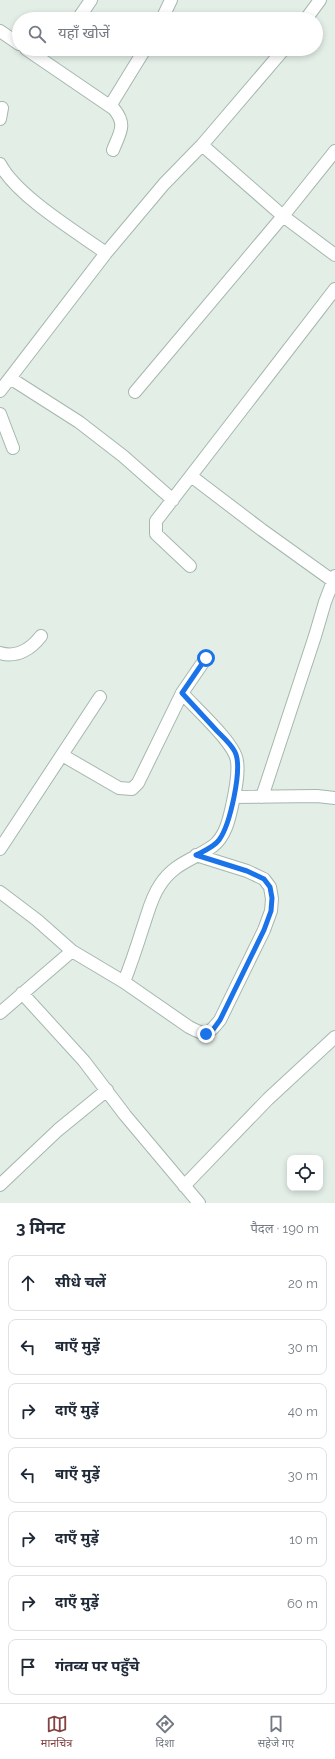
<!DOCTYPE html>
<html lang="hi">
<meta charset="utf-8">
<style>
body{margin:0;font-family:Raleway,"Noto Sans Devanagari",sans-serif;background:#f2f2f3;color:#1f2937}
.controls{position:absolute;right:12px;bottom:12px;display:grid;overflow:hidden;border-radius:8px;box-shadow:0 2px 6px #0003}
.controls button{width:36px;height:36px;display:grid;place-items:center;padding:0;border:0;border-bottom:1px solid #e0e1e3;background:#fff;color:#1f2937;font:20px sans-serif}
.stop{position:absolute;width:12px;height:12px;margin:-9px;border:3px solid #1a73e8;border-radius:50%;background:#fff}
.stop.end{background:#1a73e8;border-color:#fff;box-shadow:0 1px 4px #0008}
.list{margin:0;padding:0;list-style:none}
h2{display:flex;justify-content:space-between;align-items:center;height:52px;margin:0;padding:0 16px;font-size:17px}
h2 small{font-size:13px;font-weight:400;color:#747a83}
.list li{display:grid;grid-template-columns:26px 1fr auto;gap:12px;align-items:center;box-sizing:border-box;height:56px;margin:0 8px 8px;padding:0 8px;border:1px solid #e0e1e3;border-radius:8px}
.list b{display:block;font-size:15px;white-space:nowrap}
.list em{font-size:13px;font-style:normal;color:#747a83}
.icon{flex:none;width:22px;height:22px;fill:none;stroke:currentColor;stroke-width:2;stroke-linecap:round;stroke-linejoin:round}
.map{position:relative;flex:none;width:335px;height:1203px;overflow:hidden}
.search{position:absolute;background:#fff;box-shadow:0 2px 6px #0003;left:12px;right:12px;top:12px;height:44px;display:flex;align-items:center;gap:10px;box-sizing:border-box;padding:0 14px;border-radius:22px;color:#747a83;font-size:15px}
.sheet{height:500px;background:#fff}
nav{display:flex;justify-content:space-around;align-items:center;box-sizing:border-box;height:56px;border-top:1px solid #e0e1e3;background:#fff;font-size:11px;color:#747a83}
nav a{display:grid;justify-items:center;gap:2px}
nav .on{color:#844242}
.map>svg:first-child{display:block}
</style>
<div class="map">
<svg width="335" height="1203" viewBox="0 0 335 1203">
<rect width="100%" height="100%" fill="#e3eee7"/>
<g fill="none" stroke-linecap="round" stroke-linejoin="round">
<defs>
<path id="minor" d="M78,19L91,0
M162,19L171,0
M306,19L320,0
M0,31L19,44
M26,49L114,109C127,125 120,132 113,150
M110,106L145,49
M0,119L2,108
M202,145L283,216L335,255
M0,164C17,196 75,231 106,253
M10,378L79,422L123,456L173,500
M0,391L106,253L164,184L202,145L284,49
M135,392L283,216L335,151
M0,414L13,448
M191,476L262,530L333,581
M190,566L156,534V521L335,289
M0,653C17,658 31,649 41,636
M62,755L119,788L132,789L138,783L182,693L206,658
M234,797L317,796L335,798
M262,797L315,636L325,602L335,576
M0,849L100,697
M0,892L37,920L72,951L0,1013
M72,951L124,982C131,964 137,946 143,927C148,913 151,898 160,885C174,863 193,860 213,846C225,837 229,820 232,806C235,792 239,775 237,761C235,743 195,708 182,693
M124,982L189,1027C206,1036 208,1035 220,1020L264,930L271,911L272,899L270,887L264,879L247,871L196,855
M22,993L84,1061L125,1115L199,1203
M0,1185L58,1130L107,1090
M184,1186L268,1099L335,1037"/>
</defs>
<!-- minor casing -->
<use href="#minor" stroke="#a5b7ae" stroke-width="14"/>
<!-- minor -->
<use href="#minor" stroke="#fff" stroke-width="12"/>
</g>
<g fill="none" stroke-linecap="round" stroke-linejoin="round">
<!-- route -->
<path stroke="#1a73e8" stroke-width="5" d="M206,1034L212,1031L220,1020L264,930L271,911L272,898L270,887L264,879L247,871L196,855C204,851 214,847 219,840C230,825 243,768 235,752C231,744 223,737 217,731C206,719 194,706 182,693L206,658"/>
</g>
</svg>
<div class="controls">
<button><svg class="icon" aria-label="locate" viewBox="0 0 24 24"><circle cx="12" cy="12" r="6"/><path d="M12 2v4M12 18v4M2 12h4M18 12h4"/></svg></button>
</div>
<div class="stop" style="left:206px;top:658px"></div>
<div class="stop end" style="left:206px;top:1034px"></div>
<div class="search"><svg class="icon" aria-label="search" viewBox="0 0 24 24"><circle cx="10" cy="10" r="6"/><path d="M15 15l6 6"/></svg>यहाँ खोजें</div>
</div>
<section class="sheet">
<h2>3 मिनट<small>पैदल · 190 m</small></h2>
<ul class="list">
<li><svg class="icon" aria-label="ahead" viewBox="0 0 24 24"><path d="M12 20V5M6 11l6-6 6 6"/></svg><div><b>सीधे चलें</b></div><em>20 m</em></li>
<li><svg class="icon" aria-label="left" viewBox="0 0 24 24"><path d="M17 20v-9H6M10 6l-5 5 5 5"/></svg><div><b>बाएँ मुड़ें</b></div><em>30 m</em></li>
<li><svg class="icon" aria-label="right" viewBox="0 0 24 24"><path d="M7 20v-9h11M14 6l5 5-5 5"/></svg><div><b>दाएँ मुड़ें</b></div><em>40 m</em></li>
<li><svg class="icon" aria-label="left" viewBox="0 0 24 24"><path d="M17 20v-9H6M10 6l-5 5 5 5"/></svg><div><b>बाएँ मुड़ें</b></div><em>30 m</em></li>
<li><svg class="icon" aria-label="right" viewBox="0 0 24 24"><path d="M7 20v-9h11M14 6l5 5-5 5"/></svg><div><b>दाएँ मुड़ें</b></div><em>10 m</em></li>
<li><svg class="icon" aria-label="right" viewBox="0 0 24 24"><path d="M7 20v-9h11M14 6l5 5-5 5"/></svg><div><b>दाएँ मुड़ें</b></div><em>60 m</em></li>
<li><svg class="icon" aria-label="arrive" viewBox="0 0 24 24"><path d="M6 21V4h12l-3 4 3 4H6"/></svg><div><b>गंतव्य पर पहुँचे</b></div></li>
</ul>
</section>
<nav>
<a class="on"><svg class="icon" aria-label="map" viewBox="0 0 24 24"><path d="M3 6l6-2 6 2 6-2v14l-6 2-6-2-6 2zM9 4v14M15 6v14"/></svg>मानचित्र</a>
<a><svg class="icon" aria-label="directions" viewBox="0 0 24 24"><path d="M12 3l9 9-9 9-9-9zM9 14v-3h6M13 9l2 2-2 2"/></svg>दिशा</a>
<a><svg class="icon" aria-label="saved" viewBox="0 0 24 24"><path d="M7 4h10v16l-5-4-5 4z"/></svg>सहेजे गए</a>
</nav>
